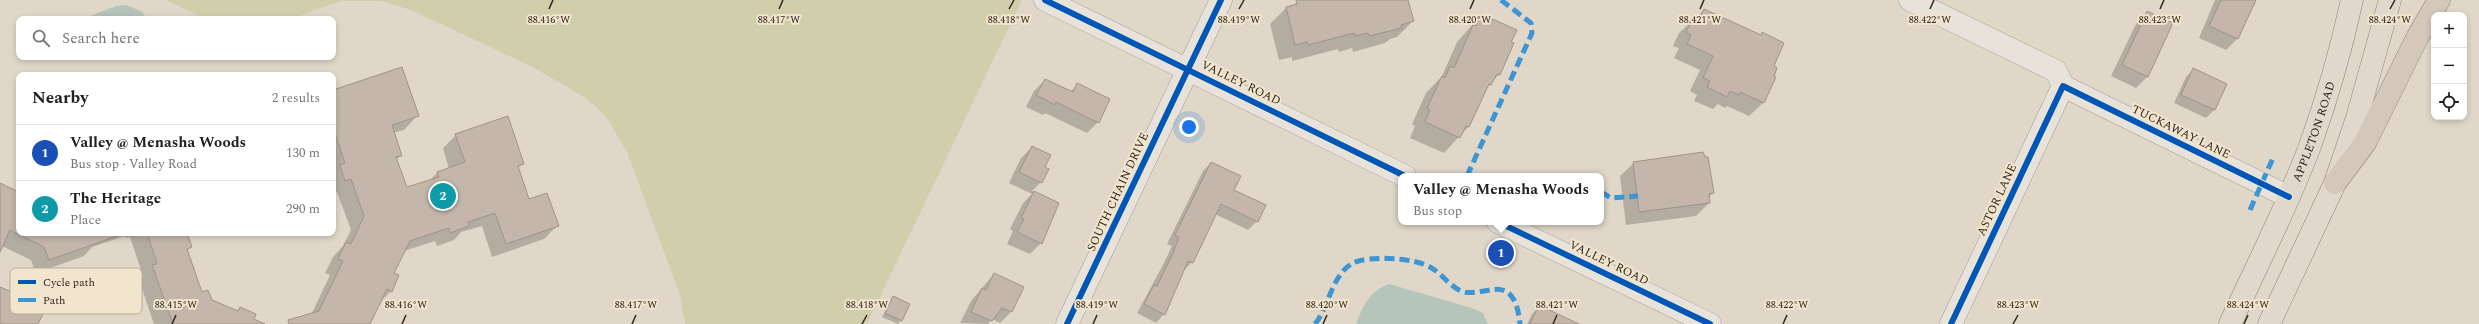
<!DOCTYPE html>
<meta charset="utf-8">
<style>
body{margin:0;font-family:Spectral,serif;background:#f2f2f2;color:#202124}
.controls{position:absolute;right:12px;top:12px;display:grid;overflow:hidden;border-radius:8px;box-shadow:0 2px 6px #0003}
.controls button{width:36px;height:36px;display:grid;place-items:center;padding:0;border:0;border-bottom:1px solid #e0e0e0;background:#fff;color:#202124;font:20px sans-serif}
.you{position:absolute;left:1189px;top:127px;width:14px;height:14px;margin:-10px;border:3px solid #fff;border-radius:50%;background:#1a73e8;box-shadow:0 0 0 6px #1a73e833}
.badge{display:grid;place-items:center;width:26px;height:26px;border-radius:50%;background:#d93025;color:#fff;font-size:13px;font-weight:700}
.pin{position:absolute;translate:-50% -50%;border:2px solid #fff;box-shadow:0 1px 4px #0006}
.popup{position:absolute;left:1398px;top:173px;width:206px;height:52px;box-sizing:border-box;display:grid;place-content:center;border-radius:8px;background:#fff;filter:drop-shadow(0 1px 3px #0005);font-size:13px;white-space:nowrap;color:#757577}
.popup b{font-size:15px;color:#202124}
.popup::after{content:'';position:absolute;left:50%;top:100%;margin-left:-8px;border:8px solid transparent;border-top-color:#fff}
.list{margin:0;padding:0;list-style:none}
h2{display:flex;justify-content:space-between;align-items:center;height:52px;margin:0;padding:0 16px;font-size:17px}
h2 small{font-size:13px;font-weight:400;color:#757577}
.list li{display:grid;grid-template-columns:26px 1fr auto;gap:12px;align-items:center;box-sizing:border-box;height:56px;padding:0 16px;border-top:1px solid #e0e0e0}
.list b{display:block;font-size:15px;white-space:nowrap}
.list p{margin:0;font-size:13px;white-space:nowrap;color:#757577}
.list em{font-size:13px;font-style:normal;color:#757577}
.icon{flex:none;width:22px;height:22px;fill:none;stroke:currentColor;stroke-width:2;stroke-linecap:round;stroke-linejoin:round}
.map{position:relative;flex:none;width:2479px;height:324px;overflow:hidden}
.search{position:absolute;background:#fff;box-shadow:0 2px 6px #0003;left:16px;top:16px;width:320px;height:44px;display:flex;align-items:center;gap:10px;box-sizing:border-box;padding:0 14px;border-radius:8px;color:#757577;font-size:15px}
.panel{position:absolute;background:#fff;box-shadow:0 2px 6px #0003;left:16px;top:72px;width:320px;height:164px;border-radius:8px}
.map>svg:first-child{display:block}
</style>
<div class="map">
<svg width="2479" height="324" viewBox="0 0 2479 324">
<rect width="100%" height="100%" fill="#e0d7c9"/>
<!-- green -->
<path fill="#d1ceac" d="M166,0H1022L867,324H685L680,295L627,152L605,115L584,97L531,66L411,10L381,1H341L290,19H206Z"/>
<!-- water -->
<path fill="#b5c5ba" d="M126,5L141,11L147,19H83L116,6Z
M1389,284L1472,308L1483,313L1488,324H1356C1364,305 1368,292 1389,284Z"/>
<!-- shadow -->
<path fill="#0003" d="M1303,0H1407L1413,21L1397,37L1390,39L1385,43L1353,52L1352,48L1339,52L1338,49L1292,61V57L1279,60L1270,24L1286,8Z
M2215,0H2255L2238,38L2226,50L2199,38Z
M1704,10L1760,36L1762,34L1772,66V76L1775,77L1763,103L1749,116L1727,106L1725,108L1718,104L1713,109L1694,101L1697,95L1690,91L1700,70L1674,58L1679,48L1673,46L1679,33Z
M2147,13V77L2136,88L2111,76L2136,24Z
M1481,15L1510,43L1499,74L1484,91L1468,127L1444,153L1410,138L1415,126L1412,124L1426,93L1442,76L1457,42Z
M2194,69L2226,85L2214,110L2206,118L2174,103L2186,77Z
M333,80L337,90L417,116L404,130L393,133L401,155L396,160L406,189L429,181L437,173L449,169L443,148L456,135L523,163L518,168L529,200L557,226L544,239L492,257L482,226L461,232L454,240L437,246L435,241L404,251L393,274L391,291L379,303L369,324H295L311,315L330,275L325,273L333,257L343,246L351,230L337,192L333,193Z
M1045,80L1070,92L1078,84L1098,122L1087,133L1045,113L1043,115L1026,107L1034,91Z
M1032,147L1043,167L1041,182L1032,191L1057,203L1041,243L1030,254L1007,244L1013,231L1010,229L1023,203L1032,194L1009,183L1021,158Z
M1704,158L1713,193L1709,197V203L1696,216L1626,225L1620,176L1634,163Z
M1211,163L1233,190L1265,205L1257,221L1248,230L1215,214L1192,262L1183,271L1164,314L1156,323L1137,313L1164,263L1172,246L1167,244L1203,171Z
M0,184L19,193V233H186L191,247L187,251L201,294L236,312L240,308L252,320L261,324H154L139,280L143,276L130,237L126,238L125,236L92,247L84,256L36,273L31,260L2,246L0,250Z
M994,274L1022,287L1011,312L1000,323L992,319L988,324L960,323L971,301Z
M893,297L901,320L898,324L882,317Z
M1540,306L1562,324H1527L1532,314Z"/>
<!-- building -->
<path fill="#c4b6aa" stroke="#a09389" d="M1296,0H1408L1414,21L1401,25L1402,28L1369,36L1368,33L1355,36L1354,33L1308,45L1307,42L1295,45L1286,7L1297,4Z
M2221,0H2256L2238,39L2209,26Z
M1704,9L1761,35L1762,32L1784,43L1774,66L1777,68L1774,76L1776,77L1764,103L1740,92L1739,95L1730,91L1727,97L1707,87L1710,81L1703,78L1713,56L1687,44L1691,35L1686,32L1693,18L1698,20Z
M2147,11L2173,23L2148,77L2122,65Z
M1481,14L1517,30L1511,42L1514,43L1500,75L1497,74L1491,85L1489,84L1469,127L1466,126L1460,138L1425,122L1430,110L1427,108L1442,76L1445,78L1450,66L1454,68L1473,25L1476,26Z
M402,67L419,116L392,125L402,156L396,157L407,187L439,177L437,172L465,162L455,134L508,116L524,164L518,166L529,199L547,193L559,226L506,244L495,213L468,222L469,226L450,233L449,228L410,241L394,273L399,275L392,292L387,289L370,324H289L288,320L319,311L343,261L338,259L346,242L351,244L364,216L351,179L345,181L340,165L345,163L333,128V90Z
M2193,68L2227,84L2215,110L2181,95Z
M1045,79L1073,92L1077,83L1110,99L1099,123L1056,102L1055,105L1036,95Z
M1032,146L1051,155L1045,167L1049,169L1042,183L1019,172Z
M1703,152L1705,157H1708L1714,193L1709,194L1710,203L1639,212L1633,162Z
M1211,162L1241,176L1234,190L1266,205L1258,222L1221,204L1193,263L1188,261L1165,315L1144,304L1154,285L1157,286L1173,253L1179,237L1175,235Z
M0,183L19,192V233H119L120,235L49,260L44,247L10,230L0,252Z
M1034,191L1059,203L1042,244L1017,232L1024,219L1021,218Z
M147,233H187L192,247L187,249L202,292L208,290L212,300L238,311L240,307L256,314L254,319L265,324H173L152,265L157,264Z
M994,273L1024,287L1012,312L1002,308L992,321L971,312L982,288L986,290Z
M0,287L47,306L38,324H0Z
M893,296L910,304L902,321L885,313Z
M1539,305L1579,324H1530Z"/>
<g fill="none" stroke-linecap="round" stroke-linejoin="round">
<defs>
<path id="minor" d="M1045,0L1405,176
M1910,0L2056,71L2063,86
M2063,86L2289,197
M1498,222L1710,324
M1067,324L1221,0
M1951,324L2063,86"/>
<g id="major">
<path id="s1" d="M2230,324C2257,265 2287,207 2310,146C2327,99 2341,50 2352,0"/>
<path d="M2269,324L2335,183L2357,118L2390,0"/>
</g>
<path id="highway" d="M2335,183L2365,143L2418,36L2439,0"/>
</defs>
<!-- minor casing -->
<use href="#minor" stroke="#a59d93" stroke-width="23"/>
<!-- major casing -->
<use href="#major" stroke="#8b8279" stroke-width="23"/>
<!-- highway casing -->
<use href="#highway" stroke="#8b8279" stroke-width="23"/>
<!-- minor -->
<use href="#minor" stroke="#e8e3da" stroke-width="22"/>
<!-- major -->
<use href="#major" stroke="#e0d8cc" stroke-width="22"/>
<!-- highway -->
<use href="#highway" stroke="#d3c8ba" stroke-width="22"/>
<!-- quiet -->
<path stroke="#3d95d4" stroke-width="5" stroke-dasharray="10 5" stroke-linecap="butt" d="M1575,175L1576,176
M1467,176L1532,33L1531,23L1501,0
M1601,192L1611,198L1638,196
M2250,210L2273,158
M1315,324C1329,307 1332,274 1353,263C1369,255 1415,258 1430,267C1441,273 1448,284 1459,290C1481,302 1514,265 1520,324"/>
<defs>
<path id="cycleway" d="M1045,0L1405,176
M1498,222L1710,324
M1067,324L1221,0
M1951,324L2063,86L2289,197"/>
</defs>
<!-- cycleway casing -->
<use href="#cycleway" stroke="#f2e5ce" stroke-width="8"/>
<!-- cycleway -->
<use href="#cycleway" stroke="#0057b8" stroke-width="6"/>
</g>
<!-- ticks -->
<path fill="none" stroke="#32251c" stroke-width="1.5" d="M549,9L553,0M779,9L783,0M1009,9L1014,0M1239,9L1244,0M1470,9L1474,0M1700,9L1704,0M1930,9L1934,0M2160,9L2164,0M2390,9L2395,0M172,324L176,315M402,324L406,315M632,324L636,315M862,324L867,315M1093,324L1097,315M1323,324L1327,315M1553,324L1557,315M1783,324L1787,315M2013,324L2018,315M2244,324L2248,315"/>
<g text-anchor="middle" dominant-baseline="central" stroke-width="4" stroke-linejoin="round" paint-order="stroke">
<!-- street labels -->
<g font-size="12" fill="#32251c" stroke="#f2e5ce">
<text transform="translate(1241 83) rotate(26)">VALLEY ROAD</text>
<text transform="translate(2181 132) rotate(26)">TUCKAWAY LANE</text>
<text stroke="none"><textPath href="#s1" startOffset="210">APPLETON ROAD</textPath></text>
<text transform="translate(1118 192) rotate(-65)">SOUTH CHAIN DRIVE</text>
<text transform="translate(1997 200) rotate(-65)">ASTOR LANE</text>
<text transform="translate(1609 263) rotate(26)">VALLEY ROAD</text>
</g>
</g>
<!-- legend -->
<rect x="10" y="268" width="132" height="46" rx="6" fill="#f2e5ce" stroke="#b8ab99" stroke-width="1"/>
<rect x="18" y="280" width="18" height="4" fill="#0057b8"/>
<rect x="18" y="298" width="18" height="4" fill="#3d95d4"/>
<g font-size="11" fill="#32251c">
<text x="43" y="286">Cycle path</text>
<text x="43" y="304">Path</text>
</g>
<g font-size="10" text-anchor="middle" fill="#32251c" stroke="#f2e5ce" stroke-width="4" stroke-linejoin="round" paint-order="stroke">
<text x="549" y="23">88.416°W</text>
<text x="779" y="23">88.417°W</text>
<text x="1009" y="23">88.418°W</text>
<text x="1239" y="23">88.419°W</text>
<text x="1470" y="23">88.420°W</text>
<text x="1700" y="23">88.421°W</text>
<text x="1930" y="23">88.422°W</text>
<text x="2160" y="23">88.423°W</text>
<text x="2390" y="23">88.424°W</text>
<text x="176" y="308">88.415°W</text>
<text x="406" y="308">88.416°W</text>
<text x="636" y="308">88.417°W</text>
<text x="867" y="308">88.418°W</text>
<text x="1097" y="308">88.419°W</text>
<text x="1327" y="308">88.420°W</text>
<text x="1557" y="308">88.421°W</text>
<text x="1787" y="308">88.422°W</text>
<text x="2018" y="308">88.423°W</text>
<text x="2248" y="308">88.424°W</text>
</g>
</svg>
<div class="controls">
<button>+</button>
<button>−</button>
<button><svg class="icon" aria-label="locate" viewBox="0 0 24 24"><circle cx="12" cy="12" r="6"/><path d="M12 2v4M12 18v4M2 12h4M18 12h4"/></svg></button>
</div>
<div class="you"></div>
<div class="pin badge" style="left:1501px;top:253px;background:#1a4fb4">1</div>
<div class="popup"><b>Valley @ Menasha Woods</b>Bus stop</div>
<div class="pin badge" style="left:443px;top:196px;background:#0f9aa8">2</div>
<div class="search"><svg class="icon" aria-label="search" viewBox="0 0 24 24"><circle cx="10" cy="10" r="6"/><path d="M15 15l6 6"/></svg>Search here</div>
<section class="panel">
<h2>Nearby<small>2 results</small></h2>
<ul class="list">
<li><span class="badge" style="background:#1a4fb4">1</span><div><b>Valley @ Menasha Woods</b><p>Bus stop · Valley Road</p></div><em>130 m</em></li>
<li><span class="badge" style="background:#0f9aa8">2</span><div><b>The Heritage</b><p>Place</p></div><em>290 m</em></li>
</ul>
</section>
</div>
